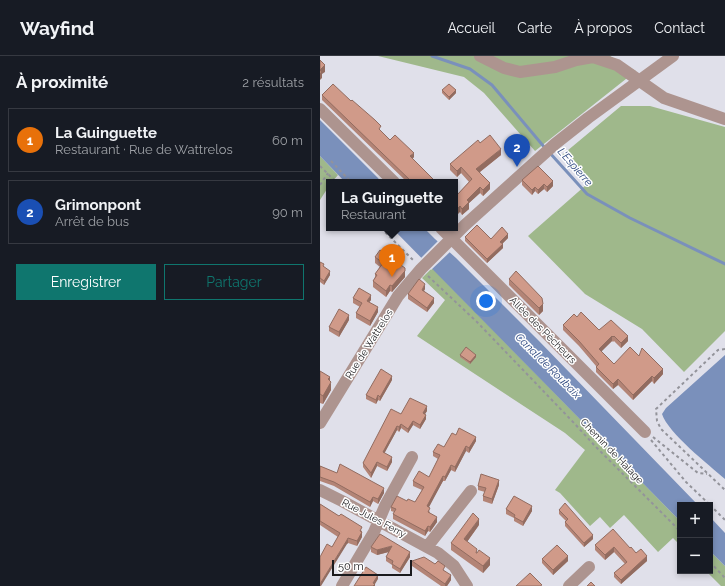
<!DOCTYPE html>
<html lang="fr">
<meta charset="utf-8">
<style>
body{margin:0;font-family:Raleway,sans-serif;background:#242831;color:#f1f3f6}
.controls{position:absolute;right:12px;bottom:12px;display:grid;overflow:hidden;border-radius:0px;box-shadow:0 2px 6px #0003}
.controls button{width:36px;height:36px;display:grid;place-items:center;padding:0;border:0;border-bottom:1px solid #363941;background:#171b24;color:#f1f3f6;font:20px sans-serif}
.scale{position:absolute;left:12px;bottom:10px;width:80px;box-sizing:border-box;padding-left:4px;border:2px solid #1a1a1d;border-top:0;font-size:11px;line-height:14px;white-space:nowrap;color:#1a1a1d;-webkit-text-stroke:3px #fff;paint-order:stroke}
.you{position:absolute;left:166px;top:245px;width:14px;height:14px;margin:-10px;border:3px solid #fff;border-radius:50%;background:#1a73e8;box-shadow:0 0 0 6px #1a73e833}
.badge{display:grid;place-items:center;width:26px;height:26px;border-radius:50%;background:#0f766e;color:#fff;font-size:13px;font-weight:700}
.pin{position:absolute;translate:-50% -33px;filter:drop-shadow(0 1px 2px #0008)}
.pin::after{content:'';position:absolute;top:21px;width:14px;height:12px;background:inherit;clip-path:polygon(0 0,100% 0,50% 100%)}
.popup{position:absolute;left:6px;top:123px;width:132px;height:52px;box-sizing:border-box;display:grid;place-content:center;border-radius:0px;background:#171b24;filter:drop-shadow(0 1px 3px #0005);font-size:13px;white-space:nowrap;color:#9ea1a6}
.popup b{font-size:15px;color:#f1f3f6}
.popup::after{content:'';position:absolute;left:50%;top:100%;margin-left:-8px;border:8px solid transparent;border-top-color:#171b24}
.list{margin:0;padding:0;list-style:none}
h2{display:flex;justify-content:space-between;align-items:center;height:52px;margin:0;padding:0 16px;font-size:17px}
h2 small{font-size:13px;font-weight:400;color:#9ea1a6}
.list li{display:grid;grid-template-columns:26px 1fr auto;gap:12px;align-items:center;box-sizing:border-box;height:64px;margin:0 8px 8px;padding:0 8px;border:1px solid #363941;border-radius:0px}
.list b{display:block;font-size:15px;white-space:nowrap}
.list p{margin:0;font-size:13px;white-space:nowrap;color:#9ea1a6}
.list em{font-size:13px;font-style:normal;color:#9ea1a6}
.actions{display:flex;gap:8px;padding:12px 16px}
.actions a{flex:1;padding:9px 0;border:1px solid #0f766e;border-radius:0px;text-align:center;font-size:14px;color:#0f766e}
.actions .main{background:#0f766e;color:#fff}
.map{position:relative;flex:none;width:405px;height:530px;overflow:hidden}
header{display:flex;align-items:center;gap:24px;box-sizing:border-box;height:56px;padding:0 20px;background:#171b24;border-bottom:1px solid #363941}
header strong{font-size:19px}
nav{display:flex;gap:22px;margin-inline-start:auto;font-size:14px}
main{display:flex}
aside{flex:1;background:#171b24}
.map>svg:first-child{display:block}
</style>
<header>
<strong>Wayfind</strong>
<nav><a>Accueil</a><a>Carte</a><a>À propos</a><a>Contact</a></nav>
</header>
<main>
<aside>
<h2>À proximité<small>2 résultats</small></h2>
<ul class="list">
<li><span class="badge" style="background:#e8710a">1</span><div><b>La Guinguette</b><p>Restaurant · Rue de Wattrelos</p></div><em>60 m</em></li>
<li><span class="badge" style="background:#1a4fb4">2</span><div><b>Grimonpont</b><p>Arrêt de bus</p></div><em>90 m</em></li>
</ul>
<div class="actions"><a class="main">Enregistrer</a><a>Partager</a></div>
</aside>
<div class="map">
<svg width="405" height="530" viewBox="0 0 405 530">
<rect width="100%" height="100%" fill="#e0e0ea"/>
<!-- green -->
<path fill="#9fb88b" d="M58,0H290L316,15L215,95L164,37L144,21Z
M301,50H330L405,71V275L364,316L322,273L265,238L208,180L266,129L241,100Z
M0,100L18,119L12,126H9V130L0,144Z
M112,212L360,465V489L353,482L338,496L304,459L290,472L280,461L270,470L240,437L235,434L265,394L245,377L97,280L125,244L102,222Z
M390,495L405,510V530H401L386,515H390Z"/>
<!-- water -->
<path fill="#7a90bb" d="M0,64L58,122L61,126H25L0,100Z
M72,172H104L115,183L136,202L219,285L378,449H360V465Z
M405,299V423C389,409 348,377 342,358L346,352Z
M390,461L405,477V510L390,495Z"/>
<!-- pier -->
<path fill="#e0e0ea" d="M119,184L131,195L111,214L100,203Z"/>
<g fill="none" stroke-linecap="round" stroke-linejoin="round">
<!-- stream -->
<path stroke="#7a90bb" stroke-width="3" d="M112,0L150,13L172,29L225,92
M229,96L267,138L310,162L405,208"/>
<!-- path -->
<path stroke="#93939a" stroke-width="2" stroke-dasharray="3 3" stroke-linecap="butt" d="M11,105L31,126
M0,110L16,126
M0,129L8,117
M61,172L94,205
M108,220L157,266L254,367L275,390L360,475
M405,293L398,294L336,353L337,365L341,373L405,434
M333,381L378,417L387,418
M331,384L366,426L390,449
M390,449L405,464
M390,506L405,522"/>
<!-- minor -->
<path stroke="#ad948f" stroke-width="12" d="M160,0L184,12L200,16L235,11L256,4L273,1L297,9L344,42L405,63
M0,53L74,126
M121,172L325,376
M0,367L78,240L101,213L145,169L235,88L268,62L353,0
M0,434L22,445L118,497L134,510L147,530
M107,491L151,435
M22,530L54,476L65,450L92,401
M249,530L269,511"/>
</g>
<!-- wall -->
<path fill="#b38476" d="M122,34L136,37L129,44L122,37Z
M2,39L61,75L70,84L94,101L92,103L116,126H87L2,44Z
M160,87L181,99L160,116L170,133L163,140L160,137L149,147V153L142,159L140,156L137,139L149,126L141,117L137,121L130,114V108Z
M202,124L233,130L227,136L224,133L218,138L215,135L212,139L202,129Z
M145,181L171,183L188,182L182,188L183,192L167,207L145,185Z
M55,201L85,218V221L72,236L70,235L66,241L53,231V225L55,221V218L60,211L55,207Z
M0,206L10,219L4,229L0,226Z
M189,223L223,255L219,259L189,229Z
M105,233L104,235L114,247L107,256L88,243V238Z
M33,242L51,244L49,246L58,256L50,270L36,262V257L40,251L33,247Z
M257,261L279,274L308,285L301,292L294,285L293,286L292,285L281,295L294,308L319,300L343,318L334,328L332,325L313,344L298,329L293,333L276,316V310L259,290L243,274V269Z
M29,264L19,281L9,275V271Z
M140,299L156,301L150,308L140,301Z
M0,315L10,324L11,334L3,348L0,347Z
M72,324L60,345L58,344L56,348L46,343V339Z
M107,355L105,358L106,363L100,373L93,369L88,377L81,372L79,376L77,374L64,397L72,406L67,415L57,410L51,422L43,411V407L81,358Z
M136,379L156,385L149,397L146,395L135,416L131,414L125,425H123L108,451L110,457L117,466L110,476L108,475L105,480L73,463V458L74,456L71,455V451L87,445L95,446L102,434L93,430V425L109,421L118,403L113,400V396L124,391Z
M0,410L64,437L58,448L53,445L50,451L14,430L0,425Z
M179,429L172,448L163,445V440L165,436L158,434V430Z
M0,448L42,475V481L37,490L28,487L27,488L12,491L18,481L0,469Z
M186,453L212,455L203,470L194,465V462L186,458Z
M239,454L273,483L264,491L245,470V466L246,465L239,458Z
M159,469L147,486L157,497L170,509L163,517L131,494V487Z
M275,489L310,492L327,505L301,528L294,521V517L305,508L294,496L285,504L275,494Z
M51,491L90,501L80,517L72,512V509L66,505V501L69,496L57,499L51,496Z
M222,503L248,505L233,519L222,507Z
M92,505L125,515L131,524L127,530H121L92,510Z"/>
<!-- shaded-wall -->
<path fill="#926c60" d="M5,9V16L2,18V22L0,24V14Z
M136,34V37L129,44V41Z
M181,93V99L156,119V113Z
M94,97V101L90,105V100Z
M141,111V117L137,121V115Z
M233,125V130L227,136V131Z
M170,127V133L163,140V134Z
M224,128V133L218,138V134Z
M160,131V137L149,147V153L142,159V153L147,144Z
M215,131V135L212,139V134Z
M140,150V156L135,161V155Z
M188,178V182L180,190V186Z
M183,188V192L167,207V203Z
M85,212V221L72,236V230Z
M10,215V219L4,229V225Z
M105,228V233L102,238V234Z
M70,229V235L66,241V235Z
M51,239V244L47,249V245Z
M114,242V247L107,256V252Z
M223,248V255L219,259V252Z
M58,251V256L50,270V265Z
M29,259V264L19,281V276Z
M292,280V285L279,298V293Z
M308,280V285L301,292V287Z
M156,299V301L150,308V306Z
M343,313V318L334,328V322Z
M72,320V324L60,345V341Z
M332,320V325L313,344V339Z
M10,321V328L11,326V334L3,348V340L8,323Z
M298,323V329L293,333V328Z
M58,339V344L56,348V344Z
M107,350V355L103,361V357Z
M106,359V363L100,373V369Z
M93,365V369L88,377V373Z
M81,368V372L79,376V371Z
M77,370V374L63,400V396Z
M156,381V385L149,397V392Z
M146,390V395L135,416V411Z
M72,401V406L67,415V411Z
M57,406V410L51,422V417Z
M131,409V414L125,425V421Z
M123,420V425L107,455V450Z
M179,424V429L172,448V443Z
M64,432V437L58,448V443Z
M53,441V445L50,451V446Z
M212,450V455L203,470V466Z
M117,461V466L110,476V471Z
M159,463V469L144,490V483Z
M108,470V475L105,480V475Z
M42,476V481L37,490V485Z
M273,479V483L264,491V487Z
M28,482V487L27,488L1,530H0V528L27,484Z
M72,490V495L57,499V494Z
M294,491V496L285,504V499Z
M90,496V501L80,517V513Z
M248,500V505L233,519V514Z
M327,500V505L301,528V524Z
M170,502V509L163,517V510Z
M58,519V523L55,528V530H53V527Z
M131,519V524L127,530H125V528Z"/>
<!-- building -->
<path fill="#d09a89" stroke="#926c60" d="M0,4L5,9L0,14L2,16L0,18Z
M13,28L31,45L32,44L55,64L61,70L59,73L70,84L75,79L94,97L90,100L116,126H92L2,39Z
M129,28L136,34L129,41L122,34Z
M170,79L181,93L156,113L170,127L163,134L160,131L147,144L149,146L142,153L140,150L135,155V137L137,139L152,123L141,111L137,115L130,108L158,84L160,87Z
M218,110L233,125L227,131L224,128L218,134L215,131L212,134L202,124Z
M157,169L171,183L182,171L188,178L180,186L183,188L167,203L145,181Z
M60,194L85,212V215L72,230L70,229L66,235L53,225L57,219L55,218L63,207L55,201Z
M0,206L4,208L3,210L10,215L4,225L0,222Z
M196,215L222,242L223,248L219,252L189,223Z
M99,223L105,228L102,234L114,242L107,252L88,238Z
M39,232L51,239L47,245L58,251L50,265L36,257L42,247L33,242Z
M19,253L29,259L19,276L9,271Z
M261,256L279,274L291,264L308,280L301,287L294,280L293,281L292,280L279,293L294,308L310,291L319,300L322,292L343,313L334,322L332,320L313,339L298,323L293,328L276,311L279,308L259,285L243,269L254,258L257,261Z
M146,291L156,299L150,306L140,299Z
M61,313L72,320L60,341L58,339L56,344L46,339Z
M0,315L10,321L8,323L11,326L3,340L0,338Z
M90,342L107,350L103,357L106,359L100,369L93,365L88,373L81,368L79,371L77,370L63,396L72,401L67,411L57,406L51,417L43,407L71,353L81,358Z
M139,372L156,381L149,392L146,390L135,411L131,409L125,421L123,420L107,450L110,452L108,456L117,461L110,471L108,470L105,475L73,458L76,453L71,451L77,440L87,445L88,443L95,446L104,431L93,425L99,415L109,421L120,399L113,396L118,388L124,391L132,377L136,379Z
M20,408L64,432L58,443L53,441L50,446L14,426L0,421V410L17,417Z
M161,418L179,424L172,443L163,440L166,432L158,430Z
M194,440L212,450L203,466L194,461L195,459L186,453Z
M245,447L273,479L264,487L245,466L248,463L239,454Z
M0,448L19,460L21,458L42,471L40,475L42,476L37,485L28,482L27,484L0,528V501L7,488L12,491L20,477L0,465Z
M153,457L159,463L144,483L157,493L156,497H157L159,494L170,502L163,510L131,487Z
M293,473L310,492L311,491L316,497L321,493L327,500L301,524L294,517L307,506L294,491L285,499L275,489Z
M60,478L90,496L80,513L72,508L73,505L66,501L72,490L57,494L51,491Z
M237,489L248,500L233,514L222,503Z
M104,501L115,508L118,505L125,510L123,514L131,519L125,528L92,505Z
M46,511L58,519L53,527L55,528L53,530H34Z
M210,517L222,529L220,530H196Z
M271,526L275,530H267Z"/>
<g text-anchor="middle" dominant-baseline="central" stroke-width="3" stroke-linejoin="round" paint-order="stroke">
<!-- street labels -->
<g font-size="10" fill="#1a1a1d" stroke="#fff">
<text transform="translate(223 274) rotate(45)">Allée des Pêcheurs</text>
<text transform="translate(49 288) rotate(-58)">Rue de Wattrelos</text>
<text transform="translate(292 395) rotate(46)">Chemin de Halage</text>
<text transform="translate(54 462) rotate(28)">Rue Jules Ferry</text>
</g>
<!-- water labels -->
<g font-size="11" font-style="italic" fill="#2c477f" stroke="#fff">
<text transform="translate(255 111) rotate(49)">L'Espierre</text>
<text transform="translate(228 310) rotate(45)">Canal de Roubaix</text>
</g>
</g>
</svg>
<div class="controls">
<button>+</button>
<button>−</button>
</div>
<div class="scale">50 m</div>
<div class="you"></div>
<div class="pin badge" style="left:72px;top:221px;background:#e8710a">1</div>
<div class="popup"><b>La Guinguette</b>Restaurant</div>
<div class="pin badge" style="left:197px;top:111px;background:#1a4fb4">2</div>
</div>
</main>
